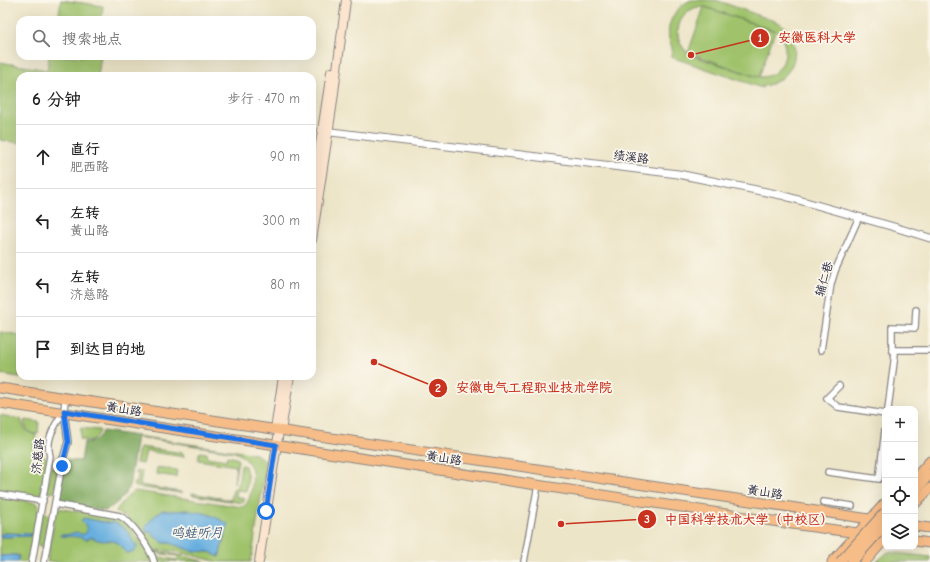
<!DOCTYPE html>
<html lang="zh">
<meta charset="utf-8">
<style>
body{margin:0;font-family:"Comic Neue","LXGW WenKai TC",sans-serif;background:#f2f2f2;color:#222}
.controls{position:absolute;right:12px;bottom:12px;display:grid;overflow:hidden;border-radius:8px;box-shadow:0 4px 16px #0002}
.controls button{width:36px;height:36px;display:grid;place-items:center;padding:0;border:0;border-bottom:1px solid #e0e0e0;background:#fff;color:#222;font:20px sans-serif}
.stop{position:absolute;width:12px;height:12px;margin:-9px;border:3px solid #1a73e8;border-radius:50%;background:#fff}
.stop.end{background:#1a73e8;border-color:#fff;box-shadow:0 1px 4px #0008}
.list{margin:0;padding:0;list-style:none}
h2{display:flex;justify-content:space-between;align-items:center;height:52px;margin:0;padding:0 16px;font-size:17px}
h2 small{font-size:13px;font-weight:400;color:#767676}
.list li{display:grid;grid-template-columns:26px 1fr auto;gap:12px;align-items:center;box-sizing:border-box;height:64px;padding:0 16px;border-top:1px solid #e0e0e0}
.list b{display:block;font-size:15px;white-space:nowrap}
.list p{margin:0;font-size:13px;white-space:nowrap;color:#767676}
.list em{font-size:13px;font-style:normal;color:#767676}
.icon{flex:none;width:22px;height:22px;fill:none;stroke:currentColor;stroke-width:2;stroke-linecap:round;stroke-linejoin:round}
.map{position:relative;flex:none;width:930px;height:562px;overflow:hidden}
.search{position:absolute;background:#fff;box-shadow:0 4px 16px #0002;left:16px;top:16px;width:300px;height:44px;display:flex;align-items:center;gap:10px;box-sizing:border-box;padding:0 14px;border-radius:12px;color:#767676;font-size:15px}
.panel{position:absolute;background:#fff;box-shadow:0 4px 16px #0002;left:16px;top:72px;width:300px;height:308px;border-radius:12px}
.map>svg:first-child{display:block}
</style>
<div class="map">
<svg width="930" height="562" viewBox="0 0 930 562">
<rect width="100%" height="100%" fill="#fbf7ec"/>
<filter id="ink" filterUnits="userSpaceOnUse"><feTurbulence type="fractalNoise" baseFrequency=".025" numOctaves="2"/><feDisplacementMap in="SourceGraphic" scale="8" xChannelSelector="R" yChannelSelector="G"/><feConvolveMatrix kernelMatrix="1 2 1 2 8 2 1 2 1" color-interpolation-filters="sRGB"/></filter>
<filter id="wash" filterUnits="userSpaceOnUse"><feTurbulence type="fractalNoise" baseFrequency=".012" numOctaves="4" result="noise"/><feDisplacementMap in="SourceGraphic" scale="16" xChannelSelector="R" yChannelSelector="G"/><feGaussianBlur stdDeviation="0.9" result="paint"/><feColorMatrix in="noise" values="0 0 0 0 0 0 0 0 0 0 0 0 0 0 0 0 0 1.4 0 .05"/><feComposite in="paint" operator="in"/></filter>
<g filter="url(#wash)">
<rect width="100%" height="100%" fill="#ede5c8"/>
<!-- green -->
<path fill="#9fc26b" stroke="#607253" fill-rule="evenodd" d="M61,0L103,6L101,20H58Z
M691,0H716L780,23C806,43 796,81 763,86L762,88L671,57C674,48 671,47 669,39C666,22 676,7 691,0ZM697,7H704L688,53C671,38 677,14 697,7ZM705,7L776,31C794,47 784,78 759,77L775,31ZM689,53L757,77H758L693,56Z
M49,56H101L98,76H20V143L0,140V62L47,70Z
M0,332L20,335V376H39L38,380L0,374Z
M0,415L21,419C23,428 27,433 36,435L34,449L42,451V456L46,457L48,460L41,496L36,498L0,492Z
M26,420L39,422L38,434C30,434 25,429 24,421Z
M81,428L99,430L100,431C96,441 89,442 80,439Z
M137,436L256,454L264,460L265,470L251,562H218L179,552L155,550L149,547L127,518L117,513L116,511C120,504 128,495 135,491L242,507C251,505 254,479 252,470C249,461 243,456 235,452L137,437ZM163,510C171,512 178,511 186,510C189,510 192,512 195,512C206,512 218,518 228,524L219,557L210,552L192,551L170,543H164L154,536L151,532H146L145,528C150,520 155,515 163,510Z
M140,447L183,453L184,457L146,451L143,464L136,463L139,449Z
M201,452L207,453V457L226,460L227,456L236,458L238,460L234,483L236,466L198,460L199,453Z
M241,465L245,466L248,478L246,491L237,490L236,497L245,499L243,503L192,495V493L231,500L233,489L238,486Z
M51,466L53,467H59L54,492L50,493L47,491V488Z
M157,467L177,470L176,477L156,474Z
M136,471H142L140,485L181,492V493L137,487L133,485V483H137L138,474L135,473Z
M0,496L37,503L39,506L30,562H17L19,557L18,555L0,556V537L31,536L32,534L5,533L0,535Z
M58,508L119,518L127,522L151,558L152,562H117L108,560L105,562H94L92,560C87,562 84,562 79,560L78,562H47L55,514Z
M44,513H47L50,517L46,545L41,547L38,545L37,543L42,515Z
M154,551L179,555L206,562L170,561V562H157L156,558L158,557L177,560L179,558L177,556L155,553Z
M888,552L930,557V562H876Z"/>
<!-- forest -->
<path fill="#7fa85f" stroke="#50654d" d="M103,431L137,436L129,487C124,498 114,506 105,511L61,503L58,496L65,460L81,461L84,442C93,443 99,438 103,431Z"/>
<!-- water -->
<path fill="#68afdf" stroke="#45688d" d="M163,510C171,512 178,511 186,510C189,510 192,512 195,512C206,512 218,518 228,524L219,557L210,552L192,551L170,543H164L154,536L151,532H146L145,528C150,520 155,515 163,510Z
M83,518L109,523L112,522C118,524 127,528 130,535C132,539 133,543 137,546L136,549L133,552L127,553C112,532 109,547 91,537L86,540C79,535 68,537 60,536L61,534L66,535L77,532C81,535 83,535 87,532L86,526L81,521Z
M5,533L32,534L31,536L0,537V535Z
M15,555L19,557L17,562H0V556Z"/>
</g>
<g filter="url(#ink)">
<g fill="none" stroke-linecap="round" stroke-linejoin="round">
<defs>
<path id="minor" d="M821,350L831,284L835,271L859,217
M892,350H930
M839,386L827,398L838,407L885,414
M888,409L895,354L892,350V327L915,328L916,310
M828,472L879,479L885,430
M0,494L43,501
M823,502L852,506
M55,504L120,516C132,522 151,549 154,562
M32,562L50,456C45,439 55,426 63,412
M44,562L63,459L68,442L64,411L65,399
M524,562L538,485"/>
<path id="tertiary" d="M323,131L678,174L781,195L894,227L930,238"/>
<path id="secondary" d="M312,196L331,72
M312,240L332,108L346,0
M275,430L283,376
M281,431L290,376
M259,562L279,431"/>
<path id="primary" d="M0,388L876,520
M0,403L792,524L865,534
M915,526L930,528
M915,541L930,543"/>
<path id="trunk" d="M915,478L930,461
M915,491L930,474
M915,504L930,488
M832,562L885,503
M865,562L885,539"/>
</defs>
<!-- minor casing -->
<use href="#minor" stroke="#888482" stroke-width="8"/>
<!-- tertiary casing -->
<use href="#tertiary" stroke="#888482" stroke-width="9"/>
<!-- secondary casing -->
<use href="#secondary" stroke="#888482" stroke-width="10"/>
<!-- primary casing -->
<use href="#primary" stroke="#888482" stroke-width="11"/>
<!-- trunk casing -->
<use href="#trunk" stroke="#888482" stroke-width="11"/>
<!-- minor -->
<use href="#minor" stroke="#fff" stroke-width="5.5"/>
<!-- tertiary -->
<use href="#tertiary" stroke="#fff" stroke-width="7"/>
<!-- secondary -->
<use href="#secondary" stroke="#fce5cf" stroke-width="8"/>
<!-- primary -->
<use href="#primary" stroke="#f7bd88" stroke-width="9"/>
<!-- trunk -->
<use href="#trunk" stroke="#f7bd88" stroke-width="9"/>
<defs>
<path id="trunk-bridge" d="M840,562L885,512
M852,562L885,525"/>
</defs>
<!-- trunk-bridge casing -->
<use href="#trunk-bridge" stroke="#888482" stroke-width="11" stroke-linecap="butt"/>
<!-- trunk-bridge -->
<use href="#trunk-bridge" stroke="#f7bd88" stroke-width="9"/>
</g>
</g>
<g fill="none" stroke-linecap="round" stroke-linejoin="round" filter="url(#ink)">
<!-- route -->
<path stroke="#1a73e8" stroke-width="5" d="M62,466L68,442L64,411L276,445L266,511"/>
</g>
<g text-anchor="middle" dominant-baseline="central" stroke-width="3.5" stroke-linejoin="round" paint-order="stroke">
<!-- street labels -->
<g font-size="12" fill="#22223b" stroke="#fbf7ec">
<text transform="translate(631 157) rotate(7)">绩溪路</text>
<text transform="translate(824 279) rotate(-74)">辅仁巷</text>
<text transform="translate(124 409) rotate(9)">黄山路</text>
<text transform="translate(38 456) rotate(-84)">济慈路</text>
<text transform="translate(444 458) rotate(9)">黄山路</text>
<text transform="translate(765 492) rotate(9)">黄山路</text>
</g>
<!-- water labels -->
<g font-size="13" font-style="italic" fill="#3e5a7d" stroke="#fbf7ec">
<text x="197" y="532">鸣蛙听月</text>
</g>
</g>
<!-- callouts -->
<path fill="none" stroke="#c8321e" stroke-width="1.5" d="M691 55L760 38M374 362L438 388M561 524L647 519"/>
<g fill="#c8321e" stroke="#fbf7ec" stroke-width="1.5">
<circle cx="691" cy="55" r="4"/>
<circle cx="374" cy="362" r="4"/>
<circle cx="561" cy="524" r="4"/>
<circle cx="760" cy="38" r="10"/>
<circle cx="438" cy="388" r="10"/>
<circle cx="647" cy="519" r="10"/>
</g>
<g font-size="12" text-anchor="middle" font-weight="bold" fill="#fff">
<text x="760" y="42">1</text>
<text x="438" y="392">2</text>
<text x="647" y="523">3</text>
</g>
<g font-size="13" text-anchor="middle" font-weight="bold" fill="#c8321e" stroke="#fbf7ec" stroke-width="3.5" stroke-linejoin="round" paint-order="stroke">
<text x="817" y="42">安徽医科大学</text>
<text x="534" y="392">安徽电气工程职业技术学院</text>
<text x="749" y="524">中国科学技术大学（中校区）</text>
</g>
</svg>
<div class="controls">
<button>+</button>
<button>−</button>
<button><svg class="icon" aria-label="locate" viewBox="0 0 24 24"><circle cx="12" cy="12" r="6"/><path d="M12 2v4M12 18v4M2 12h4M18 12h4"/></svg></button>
<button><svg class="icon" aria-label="layers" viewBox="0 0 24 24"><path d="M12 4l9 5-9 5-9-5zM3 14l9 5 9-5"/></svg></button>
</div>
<div class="stop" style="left:266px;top:511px"></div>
<div class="stop end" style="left:62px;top:466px"></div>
<div class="search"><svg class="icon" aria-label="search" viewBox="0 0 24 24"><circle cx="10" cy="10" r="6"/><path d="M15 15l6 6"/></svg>搜索地点</div>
<section class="panel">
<h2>6 分钟<small>步行 · 470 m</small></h2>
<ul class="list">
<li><svg class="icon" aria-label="ahead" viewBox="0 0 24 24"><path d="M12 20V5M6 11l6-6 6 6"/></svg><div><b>直行</b><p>肥西路</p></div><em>90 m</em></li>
<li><svg class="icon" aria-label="left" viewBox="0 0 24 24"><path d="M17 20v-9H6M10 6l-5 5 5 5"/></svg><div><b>左转</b><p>黄山路</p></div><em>300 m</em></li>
<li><svg class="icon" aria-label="left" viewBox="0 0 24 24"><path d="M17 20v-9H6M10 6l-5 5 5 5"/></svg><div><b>左转</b><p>济慈路</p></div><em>80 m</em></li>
<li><svg class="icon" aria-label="arrive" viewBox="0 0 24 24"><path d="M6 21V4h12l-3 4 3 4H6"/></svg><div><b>到达目的地</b></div></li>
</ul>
</section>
</div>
